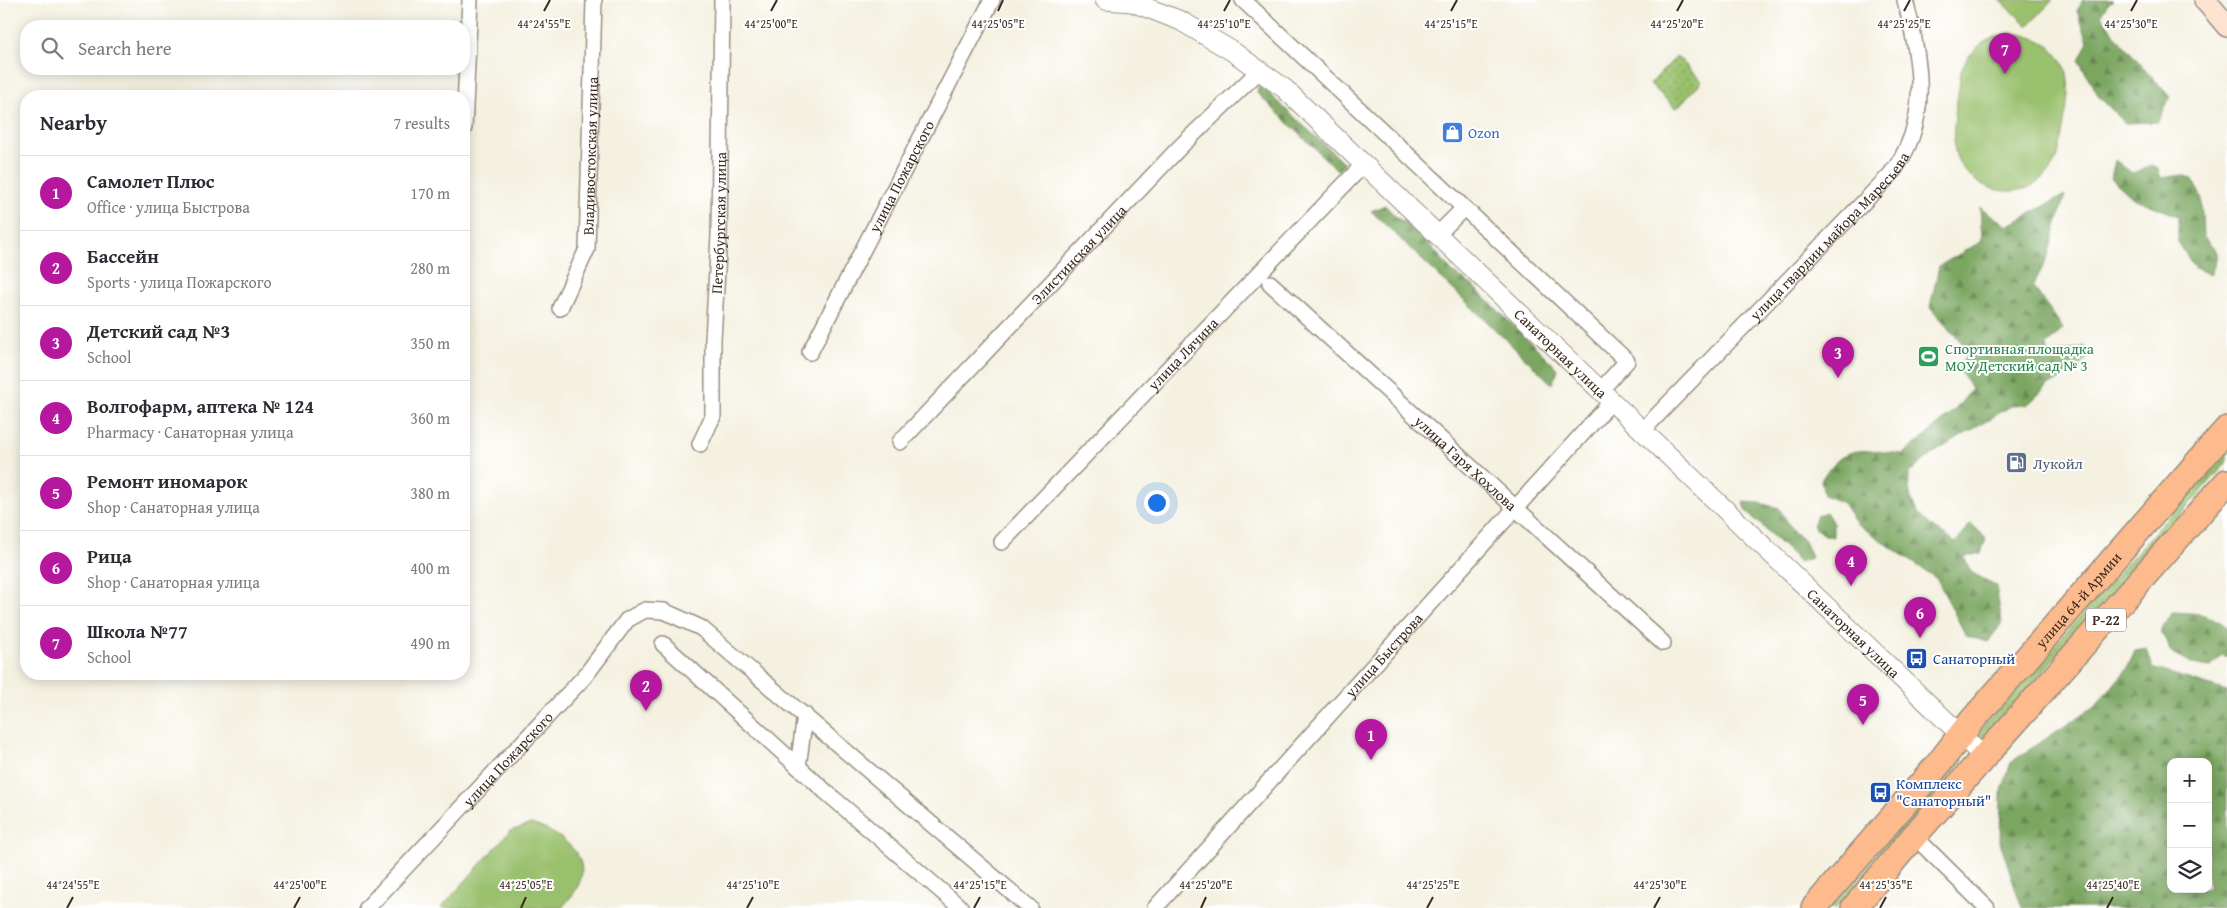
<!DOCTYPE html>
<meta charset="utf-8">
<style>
body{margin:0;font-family:"Gentium Book Plus",serif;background:#f2f2f3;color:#2b2b33}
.controls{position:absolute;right:15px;bottom:15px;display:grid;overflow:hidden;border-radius:10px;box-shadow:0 2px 12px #0003}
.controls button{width:45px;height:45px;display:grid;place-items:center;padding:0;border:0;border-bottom:1px solid #e1e1e2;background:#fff;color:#2b2b33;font:25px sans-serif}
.you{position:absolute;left:1156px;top:502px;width:18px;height:18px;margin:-12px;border:4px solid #fff;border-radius:50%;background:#1a73e8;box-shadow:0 0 0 8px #1a73e833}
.badge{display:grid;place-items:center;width:32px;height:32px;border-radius:50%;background:#b5179e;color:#fff;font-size:16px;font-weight:700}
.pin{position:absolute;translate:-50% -41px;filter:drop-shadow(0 1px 2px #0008)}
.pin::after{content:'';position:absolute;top:26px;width:18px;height:15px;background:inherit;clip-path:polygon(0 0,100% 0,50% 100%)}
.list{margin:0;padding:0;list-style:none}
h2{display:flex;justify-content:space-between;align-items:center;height:65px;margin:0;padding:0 20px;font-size:21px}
h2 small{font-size:16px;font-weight:400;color:#7c7c81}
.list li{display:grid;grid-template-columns:32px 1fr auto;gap:15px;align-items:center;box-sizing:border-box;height:75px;padding:0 20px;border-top:1px solid #e1e1e2}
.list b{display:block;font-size:19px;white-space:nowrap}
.list p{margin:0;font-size:16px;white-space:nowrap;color:#7c7c81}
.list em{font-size:16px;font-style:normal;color:#7c7c81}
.icon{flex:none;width:28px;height:28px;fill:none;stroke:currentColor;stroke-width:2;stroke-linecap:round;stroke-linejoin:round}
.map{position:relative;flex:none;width:2227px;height:908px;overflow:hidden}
.search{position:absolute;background:#fff;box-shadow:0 2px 12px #0003;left:20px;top:20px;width:450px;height:55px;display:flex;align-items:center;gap:12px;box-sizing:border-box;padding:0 18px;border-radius:20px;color:#7c7c81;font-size:19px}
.panel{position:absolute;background:#fff;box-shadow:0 2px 12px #0003;left:20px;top:90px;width:450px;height:590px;border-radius:20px}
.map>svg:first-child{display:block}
</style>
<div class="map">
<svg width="2227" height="908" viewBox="0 0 2227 908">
<defs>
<pattern id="grass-dots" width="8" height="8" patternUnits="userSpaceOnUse" patternTransform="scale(1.25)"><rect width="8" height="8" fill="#99c06c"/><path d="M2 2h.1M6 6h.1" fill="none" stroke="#7e9c58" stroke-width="1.8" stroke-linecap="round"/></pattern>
<pattern id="forest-firs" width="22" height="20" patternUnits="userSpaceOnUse" patternTransform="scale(1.25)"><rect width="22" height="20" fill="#7aa660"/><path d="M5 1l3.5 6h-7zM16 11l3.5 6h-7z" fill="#65874f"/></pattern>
</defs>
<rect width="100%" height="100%" fill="#fff"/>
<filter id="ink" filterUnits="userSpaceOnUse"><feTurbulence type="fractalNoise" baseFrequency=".02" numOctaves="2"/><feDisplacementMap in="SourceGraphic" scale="10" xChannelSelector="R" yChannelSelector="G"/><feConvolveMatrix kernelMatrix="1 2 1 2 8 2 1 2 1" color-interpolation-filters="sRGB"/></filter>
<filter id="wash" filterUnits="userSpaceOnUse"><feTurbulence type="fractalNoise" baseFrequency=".0096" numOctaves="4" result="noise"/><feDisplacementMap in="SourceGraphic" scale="20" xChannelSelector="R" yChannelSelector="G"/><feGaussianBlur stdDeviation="1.12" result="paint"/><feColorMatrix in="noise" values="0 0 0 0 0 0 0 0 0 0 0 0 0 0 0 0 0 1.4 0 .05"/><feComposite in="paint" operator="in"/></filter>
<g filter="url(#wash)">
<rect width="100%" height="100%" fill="#f4f1e1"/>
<!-- grass -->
<path fill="url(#grass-dots)" stroke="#6a7545" d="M1677,56L1702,81L1676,109L1650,84Z
M2227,450V462L1984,738L1979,737L1977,733Z
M1956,757H1961L1963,761L1960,766L1836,908H1824Z"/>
<!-- forest -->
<path fill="url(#forest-firs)" stroke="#5a683f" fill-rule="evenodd" d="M2083,0H2113L2108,4L2101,15L2114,34L2170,97L2158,122L2125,123L2099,97L2079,61L2088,41L2077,11Z
M1258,86L1265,90L1344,163L1338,171L1257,93Z
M2115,160L2132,173L2143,170L2150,165L2158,168L2161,178L2182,175L2191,178L2201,196L2203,236L2218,254L2211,275L2195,268L2178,242V216L2133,198L2111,178Z
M2065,195L2047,259L2033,286L2063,328L2046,346L2048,355L2085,346L2089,357L2072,373L2049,385L2027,405L2011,406L1932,454L1909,473C1906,511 1925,524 1956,542L1971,523L1986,539L1981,553L1964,557L1971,572L1996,586L2002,623L1988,642L1966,636L1937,579L1856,523L1843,503L1824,495L1821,480C1847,441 1862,451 1904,454L1954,411L1972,389L1958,368L1965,358L1963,344L1930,307L1939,266L1982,241L1980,207L2007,226Z
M1385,205L1395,216L1424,237L1452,272L1472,285L1553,364L1558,370L1552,384L1371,211Z
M1743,502L1760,503L1779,508L1793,531L1806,543L1811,558L1800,562L1745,510Z
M1826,512L1833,523V537L1822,534L1813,526L1817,515Z
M2172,612C2193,613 2211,613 2227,627V657L2222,655L2211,667L2192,664L2171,653L2161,630Z
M2147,649L2153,668L2227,691V908H2022L2000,842L2001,794L2011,762L2096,705L2127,669L2135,651ZM2171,762H2208V889H2171Z"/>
<!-- garden -->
<path fill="#99c06c" stroke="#6a7545" d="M2000,0H2053L2028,26Z
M2009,33C2037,34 2065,49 2068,81C2070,98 2061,138 2058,157C2054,165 2049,173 2042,179C2013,204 1965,188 1955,152C1950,130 1959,94 1961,71C1970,49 1985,38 2009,33Z
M531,824C553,830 588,850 581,878C578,890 569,899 562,908H441L510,831Z"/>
</g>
<g filter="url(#ink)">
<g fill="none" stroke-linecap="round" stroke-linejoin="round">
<defs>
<g id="minor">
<path d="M1243,0L1627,361L1601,390"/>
<path d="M464,128L470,0"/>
<path d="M1437,235L1463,209"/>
<path id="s1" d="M1270,283L1663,643"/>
<path id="s2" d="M560,308L587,249L594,0"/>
<path id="s3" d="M810,352L992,0"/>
<path id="s4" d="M1643,430L1890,175C1932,123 1921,61 1905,0"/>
<path id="s5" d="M900,442L1179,148L1260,70"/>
<path id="s6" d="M700,444L713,416V339L719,236L722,0"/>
<path id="s7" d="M1002,542L1364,164"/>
<path d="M663,644L826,792L961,908"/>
<path d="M798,767L805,715"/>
<path d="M1914,836L1987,908"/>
<path id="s8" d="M367,908L585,676L627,620L645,610L664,611L701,628L1030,908"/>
<path id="s9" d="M1155,908L1612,401"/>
</g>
<g id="tertiary">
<path id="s10" d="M1105,0L1132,2L1181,21L1232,51L1285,89L1985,758"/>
</g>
<path id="secondary" d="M2205,0L2227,26"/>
<g id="trunk">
<path id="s11" d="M1814,908L1936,767L1970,723L2227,429"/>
<path d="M1854,908L1914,836L2227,482"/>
</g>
</defs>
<!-- minor casing -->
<use href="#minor" stroke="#988e80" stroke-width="18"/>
<!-- tertiary casing -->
<use href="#tertiary" stroke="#988e80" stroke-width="21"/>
<!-- secondary casing -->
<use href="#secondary" stroke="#988e80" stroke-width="24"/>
<!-- trunk casing -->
<use href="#trunk" stroke="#988e80" stroke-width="28"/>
<!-- minor -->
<use href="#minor" stroke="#fff" stroke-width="15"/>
<!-- tertiary -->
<use href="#tertiary" stroke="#fff" stroke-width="19"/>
<!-- secondary -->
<use href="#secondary" stroke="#fee3d1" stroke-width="21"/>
<!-- trunk -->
<use href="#trunk" stroke="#fcba8d" stroke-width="25"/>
</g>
</g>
<!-- ticks -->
<path fill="none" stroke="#3b2a1e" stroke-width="2" d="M544,11L550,0M771,11L777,0M998,11L1003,0M1224,11L1230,0M1451,11L1457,0M1677,11L1683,0M1904,11L1910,0M2131,11L2137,0M67,908L73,897M294,908L300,897M521,908L526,897M747,908L753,897M974,908L980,897M1201,908L1206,897M1427,908L1433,897M1654,908L1660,897M1880,908L1886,897M2107,908L2113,897"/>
<!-- icons -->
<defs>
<symbol id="shop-square" viewBox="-11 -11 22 22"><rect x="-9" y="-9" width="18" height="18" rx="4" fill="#3f7fe0" stroke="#fff"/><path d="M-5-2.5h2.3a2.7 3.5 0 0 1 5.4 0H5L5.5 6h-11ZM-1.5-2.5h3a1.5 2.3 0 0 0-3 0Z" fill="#fff"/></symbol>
<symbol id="stadium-square" viewBox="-11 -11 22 22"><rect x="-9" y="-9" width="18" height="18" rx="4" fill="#2e9e5b" stroke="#fff"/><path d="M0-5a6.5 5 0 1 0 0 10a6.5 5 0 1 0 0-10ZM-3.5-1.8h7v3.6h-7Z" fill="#fff"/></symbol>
<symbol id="fuel-square" viewBox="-11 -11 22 22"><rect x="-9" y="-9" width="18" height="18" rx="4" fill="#5c6f8a" stroke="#fff"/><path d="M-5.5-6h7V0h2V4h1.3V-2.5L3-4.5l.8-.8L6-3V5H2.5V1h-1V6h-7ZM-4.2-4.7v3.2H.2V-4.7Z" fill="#fff"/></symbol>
<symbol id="bus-square" viewBox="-11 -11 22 22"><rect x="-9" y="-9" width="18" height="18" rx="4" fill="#1a4fb4" stroke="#fff"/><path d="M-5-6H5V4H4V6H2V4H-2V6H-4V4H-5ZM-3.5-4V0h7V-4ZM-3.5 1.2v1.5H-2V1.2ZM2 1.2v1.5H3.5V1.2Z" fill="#fff"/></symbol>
</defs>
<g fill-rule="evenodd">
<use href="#shop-square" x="1440" y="120" width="25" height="25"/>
<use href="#stadium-square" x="1916" y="344" width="25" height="25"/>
<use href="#fuel-square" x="2004" y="450" width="25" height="25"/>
<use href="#bus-square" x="1904" y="646" width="25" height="25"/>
<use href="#bus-square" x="1868" y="780" width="25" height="25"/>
</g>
<g text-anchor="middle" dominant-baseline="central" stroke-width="4" stroke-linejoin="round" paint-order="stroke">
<!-- shield labels -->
<rect fill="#fff" stroke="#766a62" stroke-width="1" x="2086" y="608.5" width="40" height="23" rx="4"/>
<g font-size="14" font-weight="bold" fill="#3b2a1e">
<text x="2106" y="620">Р-22</text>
</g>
<!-- shop labels -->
<g font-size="15" fill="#366cbe" stroke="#fff" text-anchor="start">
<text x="1468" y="132">Ozon</text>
</g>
<!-- street labels -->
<g font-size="15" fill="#3b2a1e" stroke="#fff">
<text stroke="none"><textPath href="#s2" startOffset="158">Владивостокская улица</textPath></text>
<text stroke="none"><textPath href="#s3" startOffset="198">улица Пожарского</textPath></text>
<text stroke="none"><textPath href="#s6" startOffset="224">Петербургская улица</textPath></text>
<text stroke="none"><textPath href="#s4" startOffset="269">улица гвардии майора Маресьева</textPath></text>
<text stroke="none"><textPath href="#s5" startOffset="259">Элистинская улица</textPath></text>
<text stroke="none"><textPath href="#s7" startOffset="261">улица Лячина</textPath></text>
<text stroke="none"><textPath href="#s10" startOffset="586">Санаторная улица</textPath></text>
<text stroke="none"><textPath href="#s1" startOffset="266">улица Гаря Хохлова</textPath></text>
<text stroke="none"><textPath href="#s11" startOffset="406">улица 64-й Армии</textPath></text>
<text stroke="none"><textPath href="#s10" startOffset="991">Санаторная улица</textPath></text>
<text stroke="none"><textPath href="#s9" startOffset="341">улица Быстрова</textPath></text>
<text stroke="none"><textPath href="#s8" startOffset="205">улица Пожарского</textPath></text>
</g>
<!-- leisure labels -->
<g font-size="15" fill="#27864d" stroke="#fff" text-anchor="start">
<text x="1945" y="348">Спортивная площадка<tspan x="1945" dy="17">МОУ Детский сад № 3</tspan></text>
</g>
<!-- service labels -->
<g font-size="15" fill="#4e5e75" stroke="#fff" text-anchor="start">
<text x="2033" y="463">Лукойл</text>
</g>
<!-- transit labels -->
<g font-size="15" fill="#164399" stroke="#fff" text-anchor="start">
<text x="1933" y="658">Санаторный</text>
<text x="1896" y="783">Комплекс<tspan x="1896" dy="17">"Санаторный"</tspan></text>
</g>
</g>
<g font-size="12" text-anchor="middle" fill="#3b2a1e" stroke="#fff" stroke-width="4" stroke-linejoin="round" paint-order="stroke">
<text x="544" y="28">44°24'55"E</text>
<text x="771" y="28">44°25'00"E</text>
<text x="998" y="28">44°25'05"E</text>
<text x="1224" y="28">44°25'10"E</text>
<text x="1451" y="28">44°25'15"E</text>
<text x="1677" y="28">44°25'20"E</text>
<text x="1904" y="28">44°25'25"E</text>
<text x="2131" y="28">44°25'30"E</text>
<text x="73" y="889">44°24'55"E</text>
<text x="300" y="889">44°25'00"E</text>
<text x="526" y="889">44°25'05"E</text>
<text x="753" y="889">44°25'10"E</text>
<text x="980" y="889">44°25'15"E</text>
<text x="1206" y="889">44°25'20"E</text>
<text x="1433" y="889">44°25'25"E</text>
<text x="1660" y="889">44°25'30"E</text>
<text x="1886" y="889">44°25'35"E</text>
<text x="2113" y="889">44°25'40"E</text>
</g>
</svg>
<div class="controls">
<button>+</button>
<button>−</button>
<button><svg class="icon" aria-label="layers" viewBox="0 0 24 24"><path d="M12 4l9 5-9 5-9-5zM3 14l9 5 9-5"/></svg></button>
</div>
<div class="you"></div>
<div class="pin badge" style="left:1371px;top:760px">1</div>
<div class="pin badge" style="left:646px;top:711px">2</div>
<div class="pin badge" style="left:1838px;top:378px">3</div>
<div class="pin badge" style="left:1851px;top:586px">4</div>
<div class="pin badge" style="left:1863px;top:725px">5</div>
<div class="pin badge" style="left:1920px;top:638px">6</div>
<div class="pin badge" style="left:2005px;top:74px">7</div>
<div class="search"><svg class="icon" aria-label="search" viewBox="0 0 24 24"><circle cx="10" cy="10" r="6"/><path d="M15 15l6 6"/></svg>Search here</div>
<section class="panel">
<h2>Nearby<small>7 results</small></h2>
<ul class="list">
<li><span class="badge">1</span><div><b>Самолет Плюс</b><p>Office · улица Быстрова</p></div><em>170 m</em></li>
<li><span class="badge">2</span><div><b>Бассейн</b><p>Sports · улица Пожарского</p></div><em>280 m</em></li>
<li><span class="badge">3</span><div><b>Детский сад №3</b><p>School</p></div><em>350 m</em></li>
<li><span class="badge">4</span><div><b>Волгофарм, аптека № 124</b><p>Pharmacy · Санаторная улица</p></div><em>360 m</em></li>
<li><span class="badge">5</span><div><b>Ремонт иномарок</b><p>Shop · Санаторная улица</p></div><em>380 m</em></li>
<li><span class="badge">6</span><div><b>Рица</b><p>Shop · Санаторная улица</p></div><em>400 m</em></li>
<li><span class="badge">7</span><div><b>Школа №77</b><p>School</p></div><em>490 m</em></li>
</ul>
</section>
</div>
